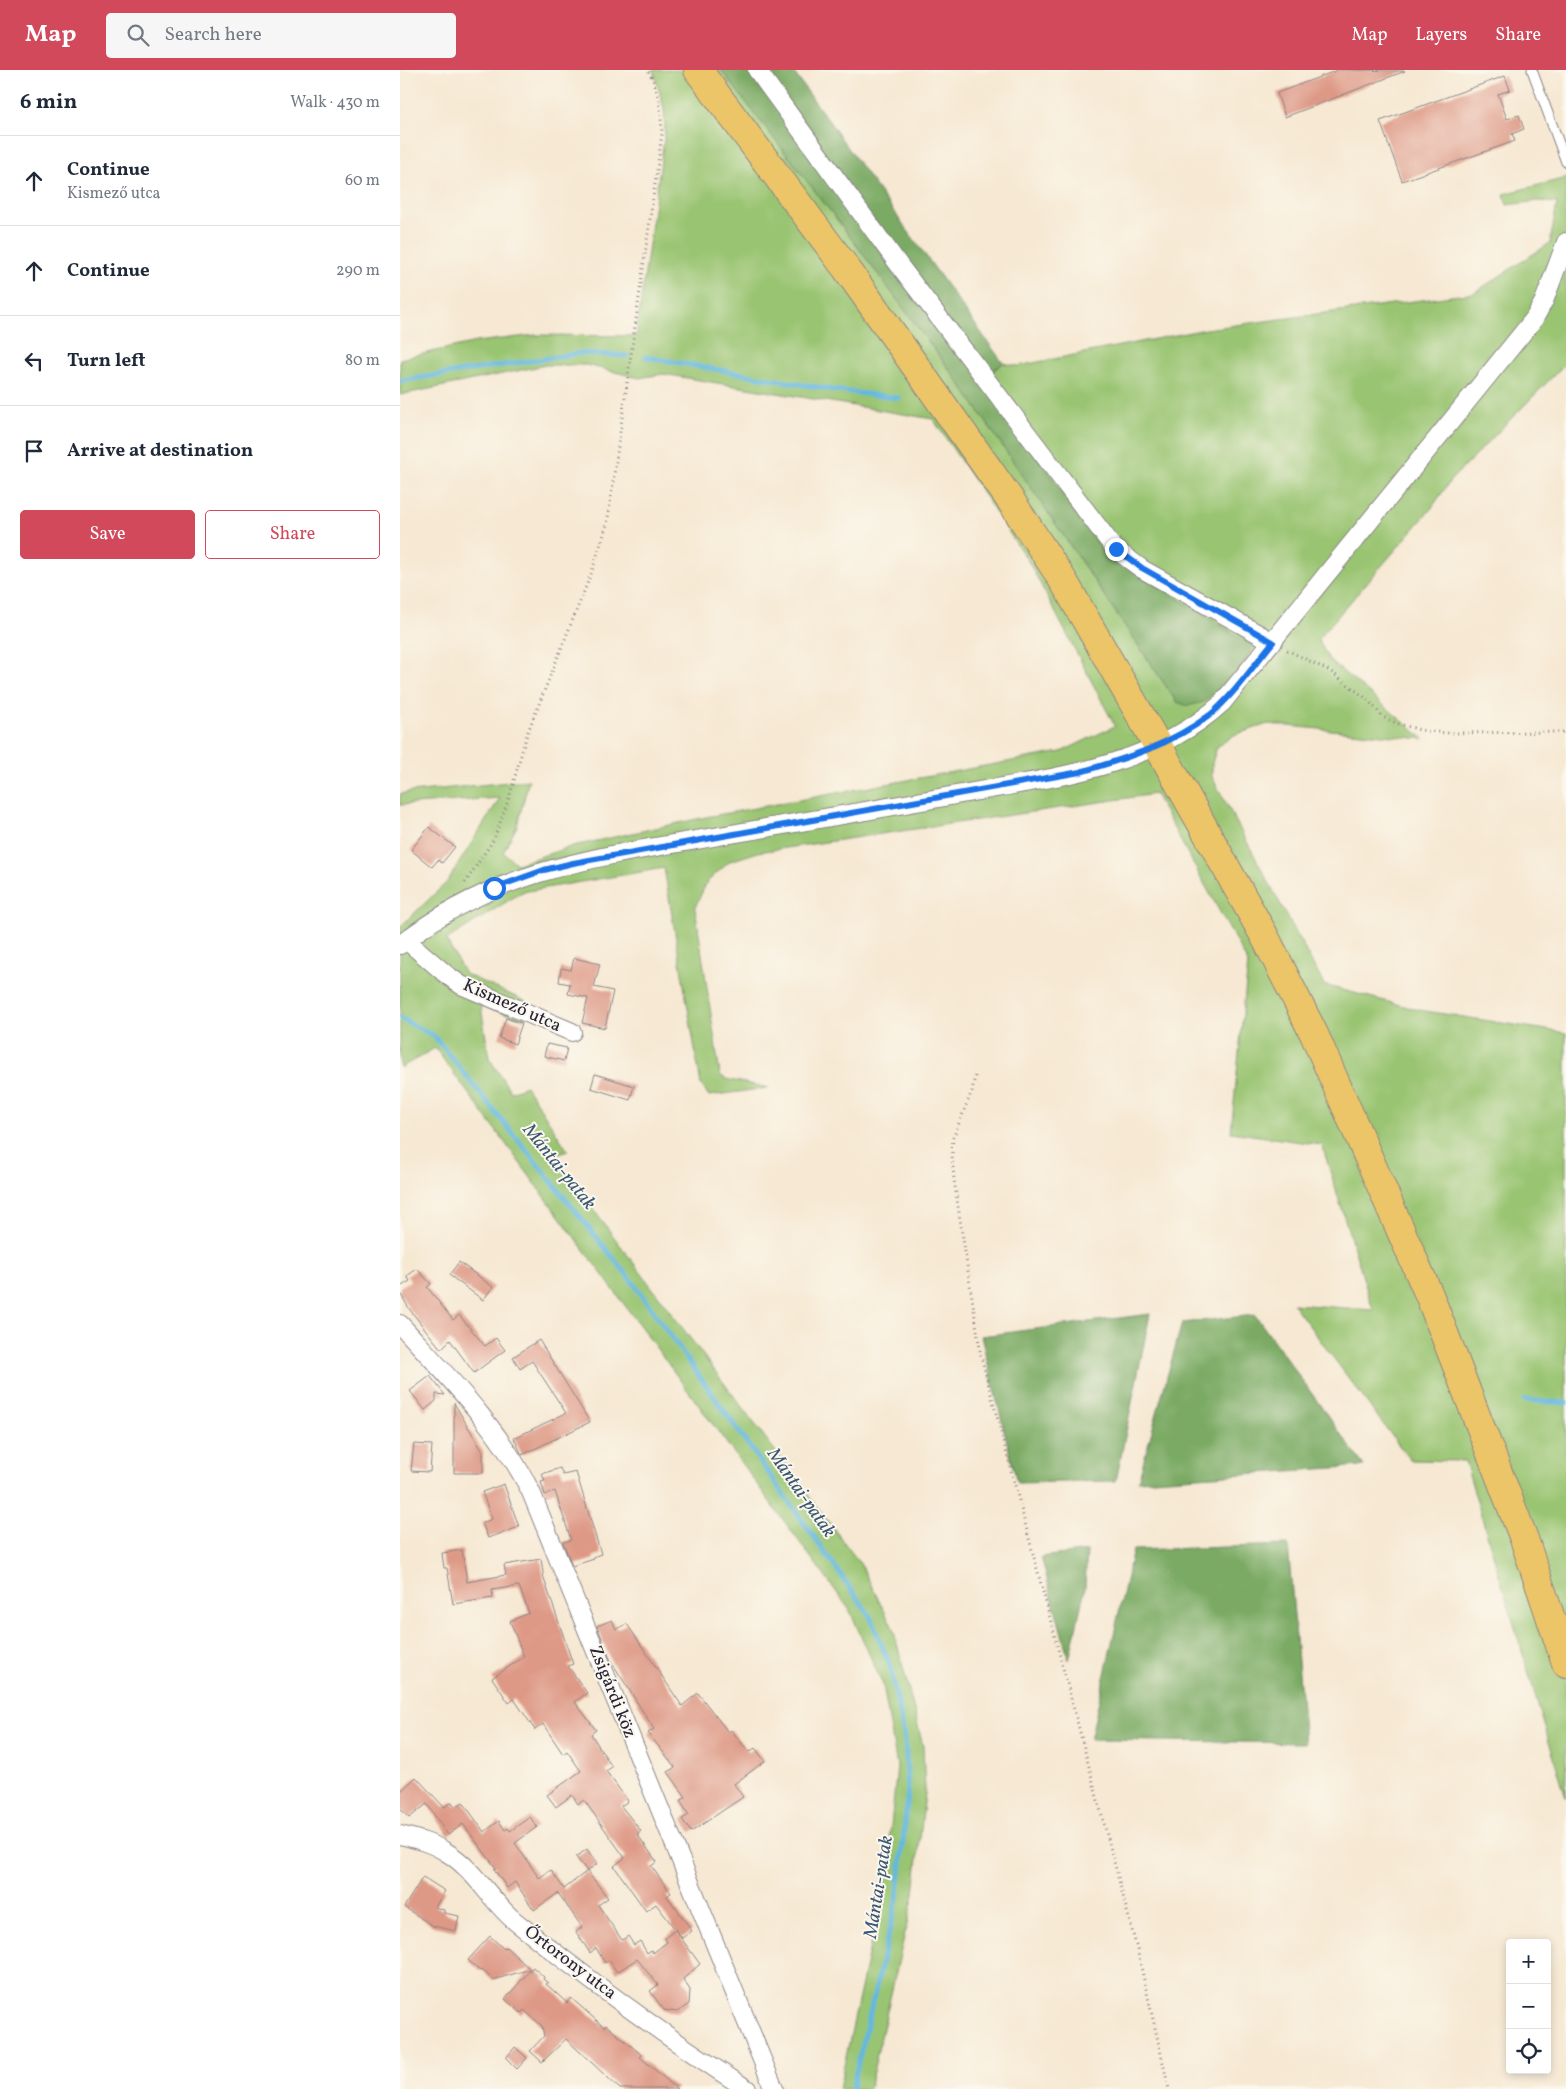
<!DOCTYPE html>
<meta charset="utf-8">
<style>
body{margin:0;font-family:Vollkorn,serif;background:#f6f6f7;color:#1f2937}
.controls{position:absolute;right:15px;bottom:15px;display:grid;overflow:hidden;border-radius:5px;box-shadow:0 2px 8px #0003}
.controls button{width:45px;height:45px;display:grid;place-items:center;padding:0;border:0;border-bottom:1px solid #e0e1e3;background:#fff;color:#1f2937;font:25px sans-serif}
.stop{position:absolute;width:15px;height:15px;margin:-11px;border:4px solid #1a73e8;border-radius:50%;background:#fff}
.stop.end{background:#1a73e8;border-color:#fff;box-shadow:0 1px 5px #0008}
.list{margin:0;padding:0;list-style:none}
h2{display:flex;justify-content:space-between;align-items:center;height:65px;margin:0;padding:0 20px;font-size:21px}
h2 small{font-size:16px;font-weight:400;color:#747a83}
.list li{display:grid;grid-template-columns:32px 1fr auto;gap:15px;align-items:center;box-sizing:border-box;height:90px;padding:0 20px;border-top:1px solid #e0e1e3}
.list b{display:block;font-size:19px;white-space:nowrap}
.list p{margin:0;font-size:16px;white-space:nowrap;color:#747a83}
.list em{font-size:16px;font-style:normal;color:#747a83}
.actions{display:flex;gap:10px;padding:15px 20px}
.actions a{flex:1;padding:11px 0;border:1px solid #d1495b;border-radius:5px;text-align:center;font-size:18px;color:#d1495b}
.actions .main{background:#d1495b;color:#fff}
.icon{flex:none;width:28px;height:28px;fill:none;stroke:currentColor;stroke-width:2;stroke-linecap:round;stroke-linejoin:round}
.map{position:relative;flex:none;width:1166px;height:2019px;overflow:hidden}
header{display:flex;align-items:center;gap:30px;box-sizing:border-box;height:70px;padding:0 25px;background:#d1495b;color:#fff}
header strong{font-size:24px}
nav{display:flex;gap:28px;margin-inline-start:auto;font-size:18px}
.search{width:350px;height:45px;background:#f6f6f7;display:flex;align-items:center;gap:12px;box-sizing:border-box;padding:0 18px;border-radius:5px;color:#747a83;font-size:19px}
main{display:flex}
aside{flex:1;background:#fff}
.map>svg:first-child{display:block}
</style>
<header>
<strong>Map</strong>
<div class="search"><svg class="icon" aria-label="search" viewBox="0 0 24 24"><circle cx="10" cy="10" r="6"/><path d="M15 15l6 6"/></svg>Search here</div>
<nav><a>Map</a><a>Layers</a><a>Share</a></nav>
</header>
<main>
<aside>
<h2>6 min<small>Walk · 430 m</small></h2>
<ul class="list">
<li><svg class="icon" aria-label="ahead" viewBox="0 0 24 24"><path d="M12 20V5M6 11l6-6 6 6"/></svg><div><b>Continue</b><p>Kismező utca</p></div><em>60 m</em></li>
<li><svg class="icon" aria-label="ahead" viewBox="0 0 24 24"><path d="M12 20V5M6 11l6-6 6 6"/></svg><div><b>Continue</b></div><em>290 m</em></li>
<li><svg class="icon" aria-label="left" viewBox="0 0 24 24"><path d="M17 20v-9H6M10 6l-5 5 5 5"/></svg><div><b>Turn left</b></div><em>80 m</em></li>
<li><svg class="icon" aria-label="arrive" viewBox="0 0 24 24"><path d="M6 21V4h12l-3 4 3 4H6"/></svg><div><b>Arrive at destination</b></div></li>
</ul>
<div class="actions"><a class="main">Save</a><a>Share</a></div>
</aside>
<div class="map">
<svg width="1166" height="2019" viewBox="0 0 1166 2019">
<rect width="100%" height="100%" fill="#fbf7ec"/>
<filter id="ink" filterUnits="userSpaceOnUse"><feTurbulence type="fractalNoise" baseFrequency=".02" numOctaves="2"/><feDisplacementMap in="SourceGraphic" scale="10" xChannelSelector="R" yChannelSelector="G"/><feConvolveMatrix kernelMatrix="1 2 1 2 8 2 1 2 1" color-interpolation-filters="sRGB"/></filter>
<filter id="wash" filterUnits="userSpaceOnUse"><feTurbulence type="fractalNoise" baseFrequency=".0096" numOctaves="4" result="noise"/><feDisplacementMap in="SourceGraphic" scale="20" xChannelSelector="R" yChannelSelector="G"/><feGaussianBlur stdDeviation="1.12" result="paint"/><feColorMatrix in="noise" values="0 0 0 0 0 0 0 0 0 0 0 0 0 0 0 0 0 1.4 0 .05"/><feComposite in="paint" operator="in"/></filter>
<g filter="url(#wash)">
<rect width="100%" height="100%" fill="#f6e8d2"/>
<!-- green -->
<path fill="#99c471" stroke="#5e7356" d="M253,0H321L439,152L561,315L776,631L853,576L704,482L582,309L603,293L618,296L806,259L1074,223L1150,173L1157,133L1138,131L1107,135L1104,124L1166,108V293L1050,411L1031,439L918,569L929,590L1024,669L868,654L834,665L817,677L812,693V707L924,915L1019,940L1166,963V1728L1065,1391L1010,1390L893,1234L973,1240L922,1075L831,1062L848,893L755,724L358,782L330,791L307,812L295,837L320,1005L326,1009L368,1018L309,1026L301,1015L264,798L122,822L46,870L65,904L127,932L124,949L81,936L89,988L111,1022L126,1016L168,1081L153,1086L461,1495L493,1558L523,1676L525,1723L514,1824L469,2019H439L479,1835L491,1756L497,1696L483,1615L449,1539L35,978L0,998V857L47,812L100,728L0,735V724L11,722L129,710L117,756L103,782L117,794L173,776L306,747L661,682L715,656L630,494L533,349L263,304L239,308L187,295H146L0,325V289L76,272L136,265L236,266L265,62L264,38Z"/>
<!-- forest -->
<path fill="#7aaa63" stroke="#4e664f" d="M321,0H392L603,293L582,309L704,482L853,576L838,603L803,632L788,636L777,632L561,315L439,152Z
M750,1244L716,1411L617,1413L581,1266Z
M855,1245L964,1396L738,1411L782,1253Z
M888,1475L905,1673L690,1670L733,1480Z
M687,1481L685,1518L669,1590L641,1487Z"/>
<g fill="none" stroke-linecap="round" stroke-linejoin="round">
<!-- stream -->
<path stroke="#63b8df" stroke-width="5" d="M246,287L433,320L499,328
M0,311L181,283L227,286
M0,948L34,966L231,1210L470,1546L491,1599L505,1670L508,1720L498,1824L452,2019
M1124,1330L1166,1333"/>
</g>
<g id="blocks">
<!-- building -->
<path fill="#de9986" d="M938,0L1005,1L885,47L877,23Z
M1105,6L1110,20L1098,24L1107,49L1119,45L1124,59L1112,64L1115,71L1002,111L980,51Z
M29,757L55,777L42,793L38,790L32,797L11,780Z
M174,888L200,894L194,917L213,921L205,958L182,953L188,928L168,924L170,914L159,912L161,898L171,900Z
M106,948L122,953L115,974L99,968Z
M147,974L167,978L164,991L144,986Z
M195,1004L234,1016L230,1030L191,1018Z
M59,1192L93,1217L83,1230L49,1205Z
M17,1199L31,1214L27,1217L53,1250L59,1245L85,1276L96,1268L105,1280L74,1303L50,1270L41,1279L10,1240L0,1223V1217L10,1211L7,1206Z
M139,1270L190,1352L122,1385L114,1368L166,1343L132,1291L120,1299L113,1287Z
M30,1306L45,1325L36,1324V1331L25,1340L10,1321Z
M54,1333L83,1382V1403H54Z
M14,1374L32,1375L30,1402L11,1401Z
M160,1398L163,1405L176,1402L201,1484L193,1487L194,1489L172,1496L163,1472L171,1470L155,1421L145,1425L141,1412L145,1411L142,1404Z
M104,1414L119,1457L88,1468L82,1453L92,1449L82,1422Z
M62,1480L67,1512L106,1505L104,1495L141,1489L144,1509L173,1594L168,1596L187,1623L175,1632L196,1660L191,1664L212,1697L206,1701L228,1731L221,1736L241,1761L237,1764L257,1792L251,1796L271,1823L267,1826L292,1861L282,1868L256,1834L246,1841L214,1796L225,1788L184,1730L178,1734L172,1725L156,1737L147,1725L181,1701L167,1681L163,1684L143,1654L135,1660L114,1629L109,1633L92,1608L124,1587L110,1551L129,1543L119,1516L92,1520L93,1528L53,1534L47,1498H44L42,1483Z
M212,1550L216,1559L227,1554L282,1636L298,1623L328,1662L331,1660L349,1682L355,1678L365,1691L334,1714L343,1727L291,1762L282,1749L289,1745L280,1731L286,1727L268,1702L275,1697L248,1663L254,1659L211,1591L197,1556Z
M16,1707L44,1737L52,1732L55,1737L63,1732L84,1762L99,1751L105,1760L108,1758L110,1761L130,1747L137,1757L115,1773L139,1808L151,1800L164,1819L187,1801L208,1828L198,1835L222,1870L228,1866L234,1875L240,1871L247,1883L251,1880L253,1883L267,1872L265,1868L275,1860L300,1894L283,1909L290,1920L289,1934L277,1942L264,1940L250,1921L258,1915L237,1889L217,1902L209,1890L205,1893L196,1878L190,1883L176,1862L182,1857L158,1823L134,1840L115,1812L107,1818L94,1799L96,1798L63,1754L48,1765L27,1734L9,1748L0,1738V1722Z
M187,1779L197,1794L187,1801L176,1787Z
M23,1807L45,1821L35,1837L44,1840V1843L59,1846L56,1861L33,1856L4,1837Z
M90,1866L104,1879L106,1877L130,1899L93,1910L82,1900L80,1901L68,1890Z
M133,1897L144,1907L143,1909L148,1913L146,1914L167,1933L171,1928L204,1957L206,1955L242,1985L240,1987L277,2019H220L166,1969L142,1992L130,1981L144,1966L142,1956L124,1940L121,1943L105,1929Z
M115,1977L127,1988L117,1999L106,1988Z"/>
</g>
</g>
<g filter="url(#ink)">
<use href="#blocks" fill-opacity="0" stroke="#8c8586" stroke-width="1"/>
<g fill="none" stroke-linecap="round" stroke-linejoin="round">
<defs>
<path id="lane" d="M1132,0L1166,92"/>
<path id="street" d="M357,0L499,195L715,479L742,499L873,572
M6,870L47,905L61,915L172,962
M0,875C97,796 212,785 331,764C415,750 500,735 584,720C667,706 758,692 822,633L1134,249L1144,231L1166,172
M0,1254C47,1306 100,1359 131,1422L374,2019
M0,1765C16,1769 32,1773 46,1782C75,1799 90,1831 116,1852C190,1911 267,1968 347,2019"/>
<path id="primary" d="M298,0L446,198L611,431L664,512L758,676L865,867L914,964L1030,1227L1124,1469L1166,1593"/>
</defs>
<!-- lane casing -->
<use href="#lane" stroke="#8c8586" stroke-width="11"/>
<!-- street casing -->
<use href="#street" stroke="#8c8586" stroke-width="20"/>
<!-- primary casing -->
<use href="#primary" stroke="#8c8586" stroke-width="30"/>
<!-- path -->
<path stroke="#8c8586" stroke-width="3" stroke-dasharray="1 4" stroke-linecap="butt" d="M887,580L930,601L967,629L983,647L996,653L1020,660L1046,663L1166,662
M65,813L94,769L109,728L127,664L191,504L207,455L262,64C261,41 259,20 248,0
M575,1006L572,1021L553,1068L552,1084L554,1110L581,1286L737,1879L769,2019"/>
<!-- lane -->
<use href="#lane" stroke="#fff" stroke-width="9"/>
<!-- street -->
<use href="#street" stroke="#fff" stroke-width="18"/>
<!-- primary -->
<use href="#primary" stroke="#edc569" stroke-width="28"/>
</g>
</g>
<g fill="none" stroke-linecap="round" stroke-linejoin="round" filter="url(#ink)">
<!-- route -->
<path stroke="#1a73e8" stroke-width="6" d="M94,818L144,800L173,793L680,702C725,689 772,674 810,645C834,625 853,596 873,572L742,498L716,479"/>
</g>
<g text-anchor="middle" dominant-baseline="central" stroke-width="4" stroke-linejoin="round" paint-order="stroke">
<!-- street labels -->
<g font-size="18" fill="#22223b" stroke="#fbf7ec">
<text transform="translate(112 936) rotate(24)">Kismező utca</text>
<text transform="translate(212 1622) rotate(68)">Zsigárdi köz</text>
<text transform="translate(170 1893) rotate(37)">Őrtorony utca</text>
</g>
<!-- water labels -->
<g font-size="19" font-style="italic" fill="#395674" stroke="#fbf7ec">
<text transform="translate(159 1097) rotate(51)">Mántai-patak</text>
<text transform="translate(401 1423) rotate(55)">Mántai-patak</text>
<text transform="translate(479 1817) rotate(-81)">Mántai-patak</text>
</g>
</g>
</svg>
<div class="controls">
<button>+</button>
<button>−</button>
<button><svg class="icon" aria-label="locate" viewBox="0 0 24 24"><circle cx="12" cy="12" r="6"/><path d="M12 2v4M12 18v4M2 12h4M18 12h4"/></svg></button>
</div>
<div class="stop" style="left:94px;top:818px"></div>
<div class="stop end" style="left:716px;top:479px"></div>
</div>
</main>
